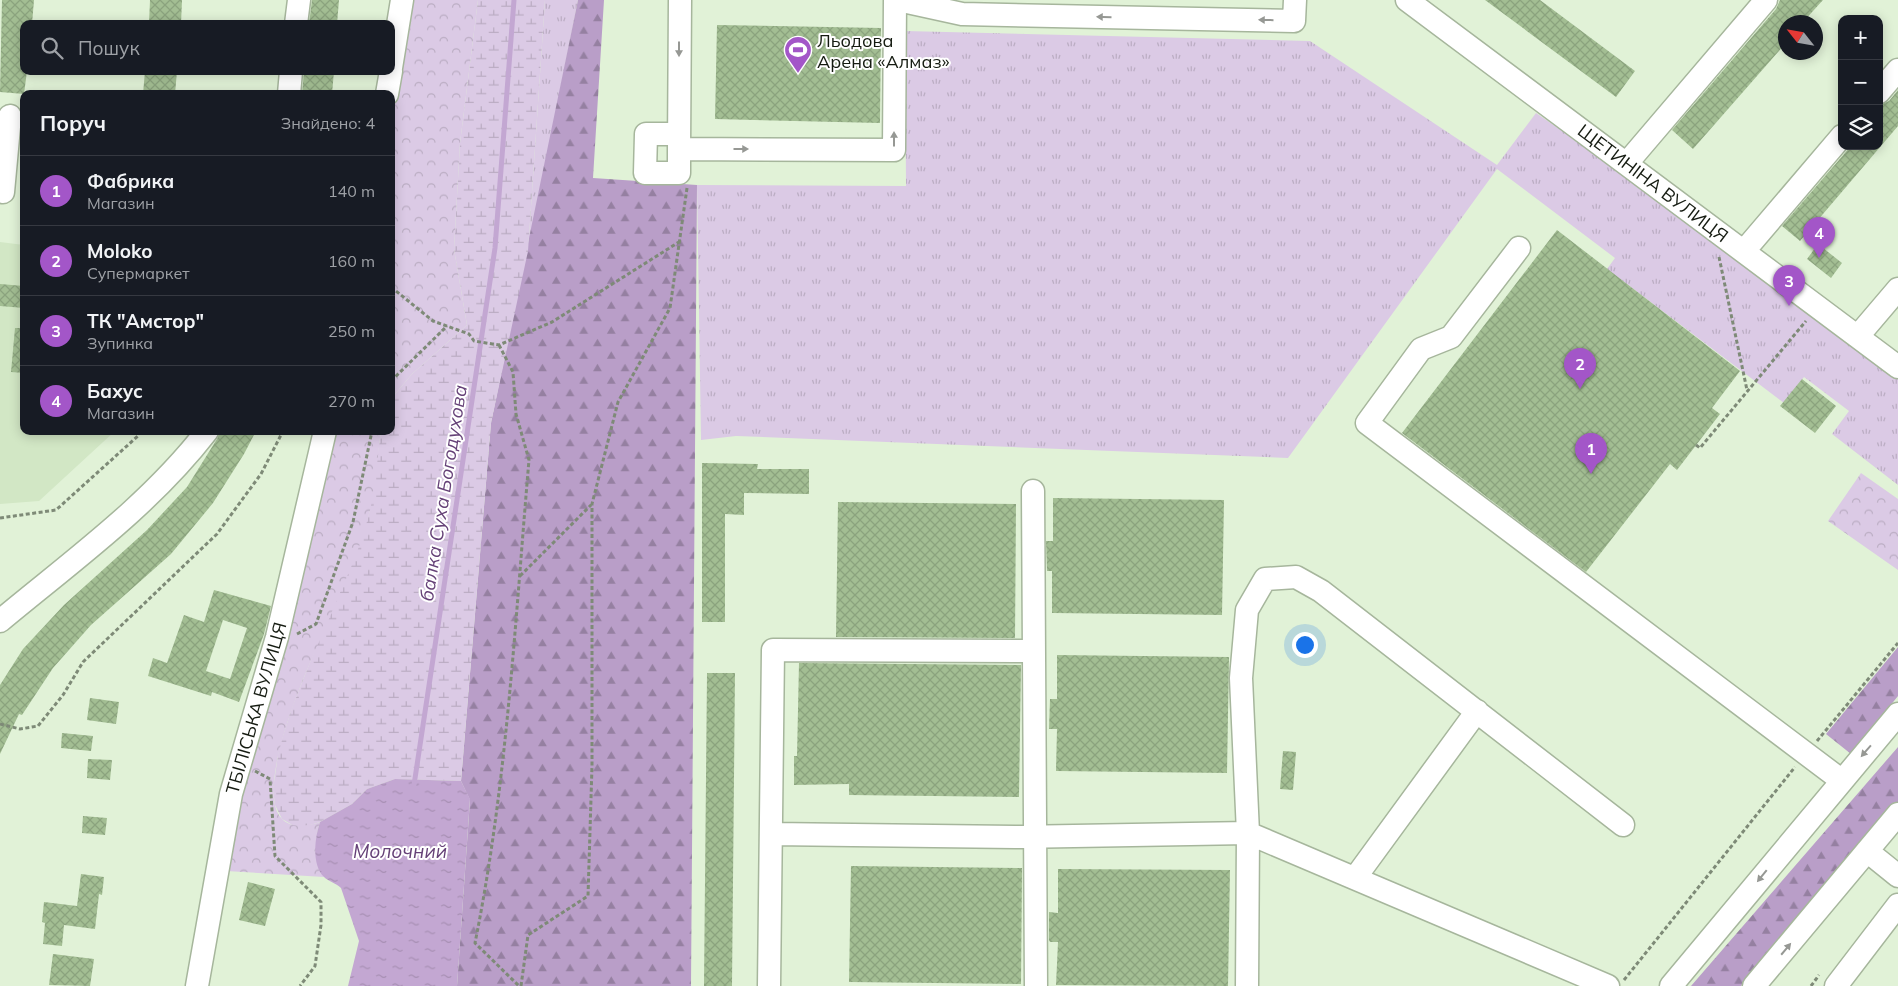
<!DOCTYPE html>
<html lang="uk">
<meta charset="utf-8">
<style>
body{margin:0;font-family:Mulish,sans-serif;background:#242831;color:#f1f3f6}
.controls{position:absolute;right:15px;top:15px;display:grid;overflow:hidden;border-radius:10px;box-shadow:0 2px 12px #0003}
.controls button{width:45px;height:45px;display:grid;place-items:center;padding:0;border:0;border-bottom:1px solid #363941;background:#171b24;color:#f1f3f6;font:25px sans-serif}
.compass{position:absolute;left:1778px;top:15px;width:45px;height:45px;border-radius:50%;background:#171b24;box-shadow:0 2px 12px #0003;rotate:301deg}
.you{position:absolute;left:1304px;top:644px;width:18px;height:18px;margin:-12px;border:4px solid #fff;border-radius:50%;background:#1a73e8;box-shadow:0 0 0 8px #1a73e833}
.badge{display:grid;place-items:center;width:32px;height:32px;border-radius:50%;background:#a356c8;color:#fff;font-size:16px;font-weight:700}
.pin{position:absolute;translate:-50% -41px;filter:drop-shadow(0 1px 2px #0008)}
.pin::after{content:'';position:absolute;top:26px;width:18px;height:15px;background:inherit;clip-path:polygon(0 0,100% 0,50% 100%)}
.list{margin:0;padding:0;list-style:none}
h2{display:flex;justify-content:space-between;align-items:center;height:65px;margin:0;padding:0 20px;font-size:21px}
h2 small{font-size:16px;font-weight:400;color:#9ea1a6}
.list li{display:grid;grid-template-columns:32px 1fr auto;gap:15px;align-items:center;box-sizing:border-box;height:70px;padding:0 20px;border-top:1px solid #363941}
.list b{display:block;font-size:19px;white-space:nowrap}
.list p{margin:0;font-size:16px;white-space:nowrap;color:#9ea1a6}
.list em{font-size:16px;font-style:normal;color:#9ea1a6}
.icon{flex:none;width:28px;height:28px;fill:none;stroke:currentColor;stroke-width:2;stroke-linecap:round;stroke-linejoin:round}
.map{position:relative;flex:none;width:1898px;height:986px;overflow:hidden}
.search{position:absolute;background:#171b24;box-shadow:0 2px 12px #0003;left:20px;top:20px;width:375px;height:55px;display:flex;align-items:center;gap:12px;box-sizing:border-box;padding:0 18px;border-radius:10px;color:#9ea1a6;font-size:19px}
.panel{position:absolute;background:#171b24;box-shadow:0 2px 12px #0003;left:20px;top:90px;width:375px;height:345px;border-radius:10px}
.map>svg:first-child{display:block}
</style>
<div class="map">
<svg width="1898" height="986" viewBox="0 0 1898 986">
<defs>
<pattern id="grass-tufts" width="24" height="20" patternUnits="userSpaceOnUse" patternTransform="scale(1.25)"><rect width="24" height="20" fill="#dbcae5"/><path d="M3 7l-1-3M5 7V3M7 7l1-3M15 17l-1-3M17 17v-4M19 17l1-3" fill="none" stroke="#bbadc3"/></pattern>
<pattern id="forest-firs" width="22" height="20" patternUnits="userSpaceOnUse" patternTransform="scale(1.25)"><rect width="22" height="20" fill="#b99ec8"/><path d="M5 1l3.5 6h-7zM16 11l3.5 6h-7z" fill="#9580a1"/></pattern>
<pattern id="wetland-marsh" width="20" height="14" patternUnits="userSpaceOnUse" patternTransform="scale(1.25)"><rect width="20" height="14" fill="#dbcae5"/><path d="M1 5h8M5 5V1M11 12h8M15 12V8" fill="none" stroke="#bbadc3"/></pattern>
<pattern id="park-crowns" width="20" height="18" patternUnits="userSpaceOnUse" patternTransform="scale(1.25)"><rect width="20" height="18" fill="#dbcae5"/><path d="M2 6a3 3 0 1 1 6 0M12 15a3 3 0 1 1 6 0" fill="none" stroke="#bbadc3"/></pattern>
<pattern id="water-ripples" width="26" height="14" patternUnits="userSpaceOnUse" patternTransform="scale(1.25)"><rect width="26" height="14" fill="#c3a7d2"/><path d="M2 4q2-2 4 0t4 0M15 11q2-2 4 0t4 0" fill="none" stroke="#a78fb3"/></pattern>
<pattern id="building-cross-hatch" width="8" height="8" patternUnits="userSpaceOnUse" patternTransform="scale(1.25)"><rect width="8" height="8" fill="#a3be93"/><path d="M0 0l8 8M0 8l8-8" fill="none" stroke="#8ba37e"/></pattern>
</defs>
<rect width="100%" height="100%" fill="#e1f2d7"/>
<!-- built -->
<path fill="#d2e7c5" d="M0,242L24,245V431H115L39,501L0,504Z"/>
<!-- grass -->
<path fill="url(#grass-tufts)" d="M545,0H578L528,251Z
M905,31L1310,41L1497,165L1536,113L1818,306L1898,371V485L1832,434L1849,411L1804,377L1784,403L1607,269L1615,258L1497,169L1288,458L736,436L701,440L697,185L906,186Z"/>
<!-- forest -->
<path fill="url(#forest-firs)" d="M578,0H604L593,178L697,185L691,986H457L470,800L461,781L491,423Z
M1898,647V696L1851,754L1826,734Z
M1898,747V804L1741,986H1691Z"/>
<!-- wetland -->
<path fill="url(#wetland-marsh)" d="M478,0H545L528,251L491,423L461,781L395,779L367,789L352,804L320,822L307,826H294L282,819L275,805L273,789L279,748L293,705L369,514L381,431H391V399L412,374L467,325L454,249L460,143Z"/>
<!-- park -->
<path fill="url(#park-crowns)" d="M409,0H478L460,143L454,249L467,325L412,374L391,399V108Z
M332,431H381C377,458 376,488 369,514C360,552 341,588 327,624C314,655 218,855 320,822C314,839 316,861 324,877L226,871L243,783Z
M1861,473L1898,499V570L1828,521Z"/>
<!-- water -->
<path fill="url(#water-ripples)" d="M395,779L461,781L470,799L457,986H348L359,941L341,888C336,883 328,881 324,877C311,864 315,837 320,822L352,804L367,789Z"/>
<g fill="none" stroke-linecap="round" stroke-linejoin="round">
<!-- stream -->
<path stroke="#c3a7d2" stroke-width="5" d="M414,785L495,248L514,0"/>
</g>
<!-- building -->
<path fill="url(#building-cross-hatch)" fill-rule="evenodd" d="M2,0H34L32,24H24V71H27L24,94L0,92Z
M150,0H182L181,24H149Z
M312,0H339L337,24H309Z
M1485,0H1540L1635,71L1616,97Z
M1780,0H1823L1803,22H1786V43L1693,149L1672,130L1776,9Z
M717,25L881,28L880,123L715,119Z
M145,71H177L175,94H143Z
M304,71H334L332,94H302Z
M1898,90V126L1800,241L1782,226L1851,146H1879V105L1889,101Z
M1557,230L1740,371L1712,408L1720,414L1677,470L1670,464L1586,572L1402,433Z
M1818,244L1842,263L1831,278L1807,259Z
M0,284L24,286V308L0,306Z
M15,328H24V373L11,372Z
M1802,379L1836,406L1815,433L1780,406Z
M220,431H256L244,454L213,503L171,554L91,625L53,668L22,715L19,714L0,754V685L23,649L64,605L147,530L187,487L217,439Z
M702,463L758,464L757,469H809V494L744,493V515L725,514V622H702Z
M1053,498L1224,500L1222,615L1052,613V571H1047L1046,541H1053Z
M838,502L1016,504L1015,638L836,637Z
M214,590L271,606L264,634L239,702L212,692L211,696L148,676L153,658L167,663L184,615L204,622ZM223,620L247,628L230,679L206,671Z
M1057,655L1229,657L1227,773L1056,771L1057,729H1049L1050,699H1057Z
M799,663L1021,665L1019,797L849,795V784L794,785V756H797Z
M707,673H735L732,986H704Z
M90,698L119,702L116,724L87,720Z
M62,733L93,736L91,751L61,748Z
M1283,751L1296,752L1293,790L1280,789Z
M88,759L112,760L110,780L87,778Z
M83,816L107,818L105,835L82,833Z
M851,866L1022,868L1021,984L849,982Z
M1058,869L1230,870L1228,986L1056,985L1058,942H1050L1049,940V912L1058,913Z
M81,874L104,877L102,895L99,894L95,929L64,925L62,946L43,944L45,923L42,922L44,902L77,906Z
M248,882L275,889L265,926L239,920Z
M53,954L94,959L90,986L49,985Z"/>
<g fill="none" stroke-linecap="round" stroke-linejoin="round">
<defs>
<path id="minor" d="M680,0L679,149L894,150L895,0
M898,0L962,14L1294,21L1295,0
M1407,0L1898,367
M296,24L299,0
M391,68L402,0
M1879,92L1898,70
M289,94L291,71
M387,94L391,71
M679,134H646L645,173H679V149
M1627,163L1766,0
M3,192L10,116
M1519,248L1451,337L1421,349L1367,423L1841,780
M1744,251L1842,136
M1858,336L1898,289
M1033,491L1036,986
M0,621C72,561 149,506 207,431
M772,834L1015,837L1248,833L1608,986
M1867,851L1898,876
M1355,878L1477,711
M197,986L231,794L277,637L325,431
M769,986L773,650L1034,651
M1247,986L1248,833L1241,678L1247,610L1265,579L1296,577L1321,591L1623,825
M1671,986L1898,714
M1754,986L1898,814
M1836,986L1898,905"/>
</defs>
<!-- minor casing -->
<use href="#minor" stroke="#a6b69c" stroke-width="25"/>
<!-- path -->
<path stroke="#7e8a77" stroke-width="3" stroke-dasharray="4 2.5" stroke-linecap="butt" d="M1719,257L1747,390
M391,287L433,321L469,334L474,341L499,345L552,322L679,242
M499,345L513,372L516,414L529,460C515,622 507,784 475,943L519,986
M391,381L447,326
M1696,445L1700,448L1806,321
M0,518L56,510L139,435V431
M520,576L591,505
M297,634L316,624L353,522L372,431
M0,724L20,729L38,726L63,695L83,662L217,534L261,474L283,431
M1817,741L1898,643
M255,771L270,779L275,856L321,902V925L315,966L300,986
M1624,980L1795,767
M521,986L528,935L588,896L592,766V504L618,402L670,308L687,188
M1811,986L1819,975"/>
<!-- minor -->
<use href="#minor" stroke="#fff" stroke-width="22"/>
</g>
<!-- one-way arrows -->
<defs><path id="oneway-solid" d="M-6-.8H1V-3.2L6.5 0L1 3.2V.8H-6Z" transform="scale(1.25)"/></defs>
<g fill="#969894">
<use href="#oneway-solid" transform="translate(1104 17) rotate(-179)"/>
<use href="#oneway-solid" transform="translate(1266 20) rotate(-179)"/>
<use href="#oneway-solid" transform="translate(679 49) rotate(90)"/>
<use href="#oneway-solid" transform="translate(894 139) rotate(-90)"/>
<use href="#oneway-solid" transform="translate(741 149)"/>
<use href="#oneway-solid" transform="translate(1866 751) rotate(131)"/>
<use href="#oneway-solid" transform="translate(1762 876) rotate(129)"/>
<use href="#oneway-solid" transform="translate(1786 949) rotate(-50)"/>
</g>
<!-- icons -->
<defs>
<symbol id="stadium-pin" viewBox="-11 -11 22 30"><path d="M0 17L-7.5 6A9.5 9.5 0 1 1 7.5 6Z" fill="#a356c8" stroke="#fff"/><path d="M0-5a6.5 5 0 1 0 0 10a6.5 5 0 1 0 0-10ZM-3.5-1.8h7v3.6h-7Z" fill="#fff"/></symbol>
</defs>
<g fill-rule="evenodd">
<use href="#stadium-pin" x="782" y="34" width="32" height="43"/>
</g>
<g text-anchor="middle" dominant-baseline="central" stroke-width="4" stroke-linejoin="round" paint-order="stroke">
<!-- poi labels -->
<g font-size="18" fill="#151b11" stroke="#fff" text-anchor="start">
<text x="817" y="40">Льодова<tspan x="817" dy="21">Арена «Алмаз»</tspan></text>
</g>
<!-- street labels -->
<g font-size="18" fill="#151b11" stroke="#fff">
<text transform="translate(1653 183) rotate(37)">ЩЕТИНІНА ВУЛИЦЯ</text>
<text transform="translate(256 708) rotate(-74)">ТБІЛІСЬКА ВУЛИЦЯ</text>
</g>
<!-- water labels -->
<g font-size="19" font-style="italic" fill="#654177" stroke="#fff">
<text transform="translate(443 493) rotate(-81)">балка Суха Богодухова</text>
<text x="400" y="851">Молочний</text>
</g>
</g>
</svg>
<div class="controls">
<button>+</button>
<button>−</button>
<button><svg class="icon" aria-label="layers" viewBox="0 0 24 24"><path d="M12 4l9 5-9 5-9-5zM3 14l9 5 9-5"/></svg></button>
</div>
<svg class="compass" viewBox="-18 -18 36 36"><path d="M0-13l5 13h-10z" fill="#e53935"/><path d="M0 13l5-13h-10z" fill="#9ea1a6"/></svg>
<div class="you"></div>
<div class="pin badge" style="left:1591px;top:474px">1</div>
<div class="pin badge" style="left:1580px;top:389px">2</div>
<div class="pin badge" style="left:1789px;top:306px">3</div>
<div class="pin badge" style="left:1819px;top:258px">4</div>
<div class="search"><svg class="icon" aria-label="search" viewBox="0 0 24 24"><circle cx="10" cy="10" r="6"/><path d="M15 15l6 6"/></svg>Пошук</div>
<section class="panel">
<h2>Поруч<small>Знайдено: 4</small></h2>
<ul class="list">
<li><span class="badge">1</span><div><b>Фабрика</b><p>Магазин</p></div><em>140 m</em></li>
<li><span class="badge">2</span><div><b>Moloko</b><p>Супермаркет</p></div><em>160 m</em></li>
<li><span class="badge">3</span><div><b>ТК &quot;Амстор&quot;</b><p>Зупинка</p></div><em>250 m</em></li>
<li><span class="badge">4</span><div><b>Бахус</b><p>Магазин</p></div><em>270 m</em></li>
</ul>
</section>
</div>
